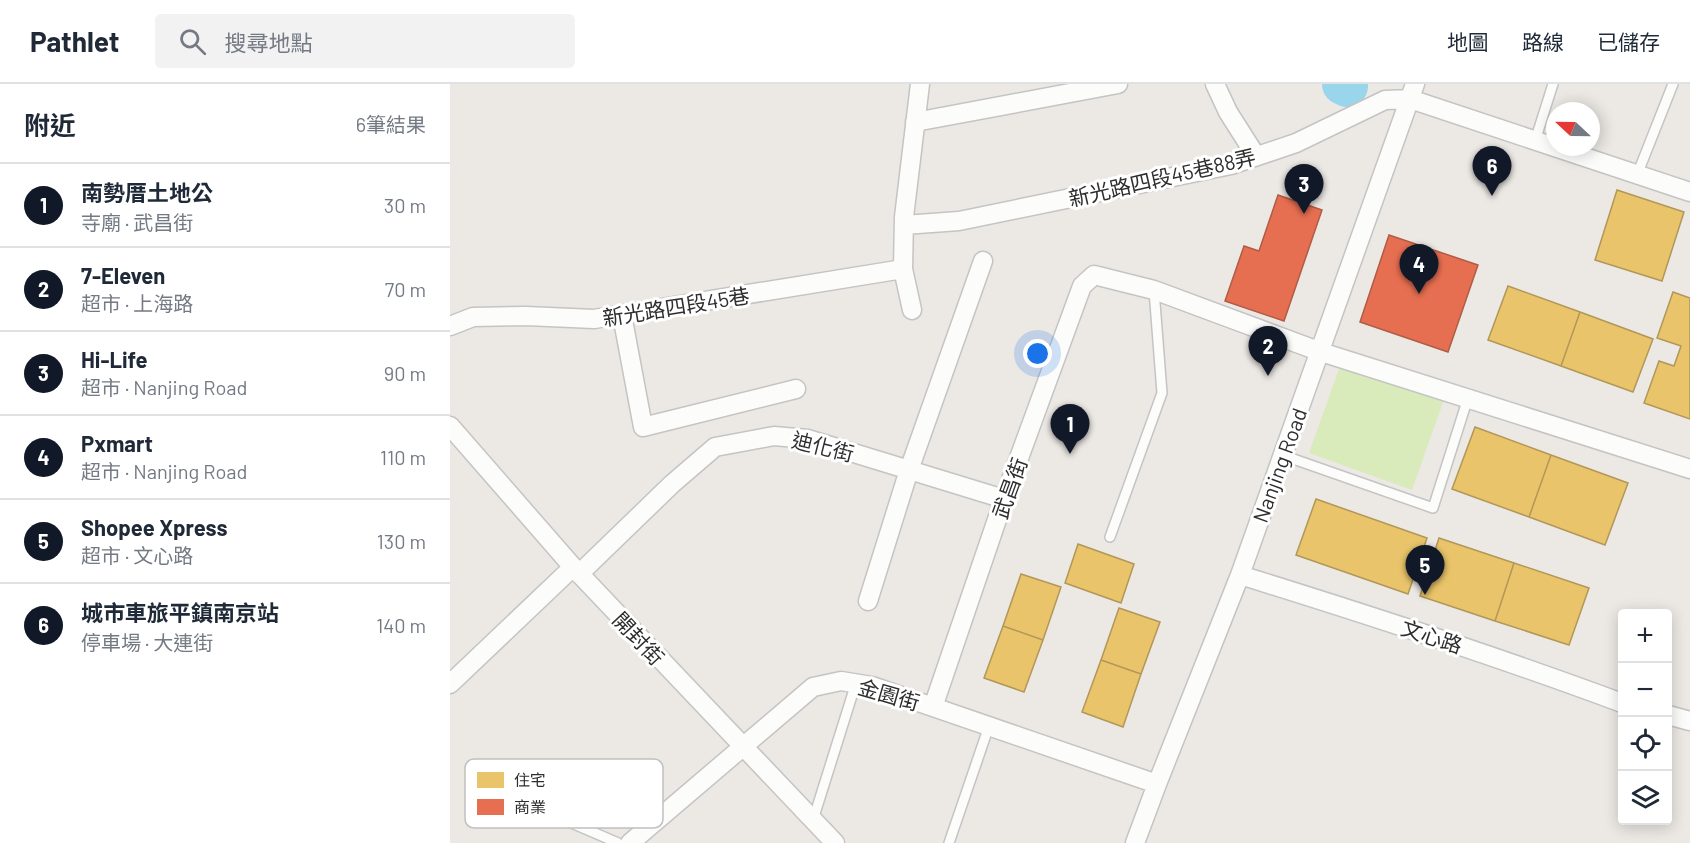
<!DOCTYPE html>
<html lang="zh-TW">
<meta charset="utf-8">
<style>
body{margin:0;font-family:Barlow,"Noto Sans TC",sans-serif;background:#f2f2f3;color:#1f2937}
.controls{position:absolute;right:18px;bottom:18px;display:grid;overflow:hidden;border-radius:6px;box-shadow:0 3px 15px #0003}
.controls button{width:54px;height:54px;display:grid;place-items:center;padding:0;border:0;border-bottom:2px solid #e0e1e3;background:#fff;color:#1f2937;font:30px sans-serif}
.compass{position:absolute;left:1096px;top:18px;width:54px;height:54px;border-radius:50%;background:#fff;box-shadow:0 3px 15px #0003;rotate:292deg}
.you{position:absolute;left:588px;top:270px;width:21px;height:21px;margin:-15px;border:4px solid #fff;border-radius:50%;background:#1a73e8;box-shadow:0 0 0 9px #1a73e833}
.badge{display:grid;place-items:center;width:39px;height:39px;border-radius:50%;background:#111827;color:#fff;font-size:20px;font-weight:700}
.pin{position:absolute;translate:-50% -50px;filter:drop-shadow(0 2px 3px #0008)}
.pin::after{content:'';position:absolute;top:32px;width:21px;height:18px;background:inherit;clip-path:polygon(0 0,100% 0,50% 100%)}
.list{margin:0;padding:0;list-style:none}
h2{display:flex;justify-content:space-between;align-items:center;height:78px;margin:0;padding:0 24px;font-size:26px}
h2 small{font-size:20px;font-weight:400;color:#747a83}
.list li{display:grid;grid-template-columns:39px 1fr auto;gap:18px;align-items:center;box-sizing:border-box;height:84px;padding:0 24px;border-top:2px solid #e0e1e3}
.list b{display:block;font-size:22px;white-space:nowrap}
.list p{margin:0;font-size:20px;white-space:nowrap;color:#747a83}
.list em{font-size:20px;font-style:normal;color:#747a83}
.icon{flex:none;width:33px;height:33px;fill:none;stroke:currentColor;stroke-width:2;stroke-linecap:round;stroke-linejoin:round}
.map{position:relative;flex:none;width:1240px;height:759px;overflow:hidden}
header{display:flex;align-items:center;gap:36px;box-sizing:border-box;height:84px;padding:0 30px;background:#fff;border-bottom:2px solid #e0e1e3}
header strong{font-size:28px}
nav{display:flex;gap:33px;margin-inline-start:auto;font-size:21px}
.search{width:420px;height:54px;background:#f2f2f3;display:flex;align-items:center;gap:15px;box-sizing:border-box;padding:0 21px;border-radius:6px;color:#747a83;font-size:22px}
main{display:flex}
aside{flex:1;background:#fff}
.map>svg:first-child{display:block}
</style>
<header>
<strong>Pathlet</strong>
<div class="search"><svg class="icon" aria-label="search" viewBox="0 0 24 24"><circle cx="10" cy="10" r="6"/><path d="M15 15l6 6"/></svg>搜尋地點</div>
<nav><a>地圖</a><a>路線</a><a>已儲存</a></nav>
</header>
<main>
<aside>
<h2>附近<small>6筆結果</small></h2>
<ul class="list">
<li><span class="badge">1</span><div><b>南勢厝土地公</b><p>寺廟 · 武昌街</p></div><em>30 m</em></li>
<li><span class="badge">2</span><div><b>7-Eleven</b><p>超市 · 上海路</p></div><em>70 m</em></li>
<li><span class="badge">3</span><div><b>Hi-Life</b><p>超市 · Nanjing Road</p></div><em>90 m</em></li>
<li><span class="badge">4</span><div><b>Pxmart</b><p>超市 · Nanjing Road</p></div><em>110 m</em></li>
<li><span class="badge">5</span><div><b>Shopee Xpress</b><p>超市 · 文心路</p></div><em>130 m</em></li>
<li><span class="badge">6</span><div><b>城市車旅平鎮南京站</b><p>停車場 · 大連街</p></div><em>140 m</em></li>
</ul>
</aside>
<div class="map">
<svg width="1240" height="759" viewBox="0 0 1240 759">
<rect width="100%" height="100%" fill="#ece8e4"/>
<!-- pitch -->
<path fill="#d9eabb" d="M894,271L997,307L962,406L859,369Z"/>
<!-- homes -->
<path fill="#e9c46a" stroke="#b19758" stroke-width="1.5" d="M1167,106L1234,128L1212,197L1145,176Z
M1058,202L1130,228L1111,282L1038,256Z
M1223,208L1240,214V335L1194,319L1209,277L1224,282L1231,262L1207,254Z
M1130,228L1203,255L1183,308L1111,282Z
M1025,343L1101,371L1079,433L1002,405Z
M1101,371L1178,399L1155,461L1079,433Z
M866,415L977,454L958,510L846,471Z
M989,454L1064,479L1045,537L970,512Z
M628,460L684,480L671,519L615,499Z
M1064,479L1139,504L1119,561L1045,537Z
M571,490L611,503L593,556L553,542Z
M669,524L710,538L691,590L651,576Z
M553,542L593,556L574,608L534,594Z
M651,576L691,590L673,643L632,628Z"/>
<!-- shops -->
<path fill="#e76f51" stroke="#b05c46" stroke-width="1.5" d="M828,111L872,126L834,237L775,217L794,162L809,167Z
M939,151L1028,181L998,268L910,238Z"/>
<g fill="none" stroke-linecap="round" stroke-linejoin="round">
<!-- river -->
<path stroke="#99d6ec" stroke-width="42" d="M893,0L897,2"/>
<defs>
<path id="service" d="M1085,57L1103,0
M1187,91L1223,0
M832,371L983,424L1018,314
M660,453L712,309L704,206
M110,734L168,759
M363,736L406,599
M499,759L539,642"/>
<path id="minor" d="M765,0L778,28L806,72
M465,38L668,0
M454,141L509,137L781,81L846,59L935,16L960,15L1240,108
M462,226L453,185L454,133L470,0
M172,231L193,343L346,305
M0,242L23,233L76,232L144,235L453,185
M0,342L123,483L385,759
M129,490L222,400L265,363L324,352L358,355L554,415
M790,491C919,531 1046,572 1172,619
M418,517L459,386L533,177
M0,600L123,483
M483,623L554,415L632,202L644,191L704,206L871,268L1240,385
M1218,631L1240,637
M180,759L363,603L391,597L422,602L707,700
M685,759L707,700L790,491L965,0"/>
</defs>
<!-- service casing -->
<use href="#service" stroke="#c5c4c5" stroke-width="12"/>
<!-- minor casing -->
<use href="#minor" stroke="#c5c4c5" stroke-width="21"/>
<!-- service -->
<use href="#service" stroke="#fcfcfb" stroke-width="9"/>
<!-- minor -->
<use href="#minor" stroke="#fcfcfb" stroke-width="18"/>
</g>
<g text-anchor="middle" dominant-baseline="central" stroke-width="6" stroke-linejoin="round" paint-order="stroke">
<!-- street labels -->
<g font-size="21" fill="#2e2e2e" stroke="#fff">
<text transform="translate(712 93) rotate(-13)">新光路四段45巷88弄</text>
<text transform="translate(226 222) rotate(-9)">新光路四段45巷</text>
<text transform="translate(373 362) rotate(14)">迪化街</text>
<text transform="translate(829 381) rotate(-70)">Nanjing Road</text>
<text transform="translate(559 404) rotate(-70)">武昌街</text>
<text transform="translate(982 552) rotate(18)">文心路</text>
<text transform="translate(189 554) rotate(47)">開封街</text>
<text transform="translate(439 610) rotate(16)">金園街</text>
</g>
</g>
<!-- legend -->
<rect x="15" y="675" width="198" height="69" rx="9" fill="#fff" stroke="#c0c0c0" stroke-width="1.5"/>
<rect x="27" y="688" width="27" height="16" fill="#e9c46a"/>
<rect x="27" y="715" width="27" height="16" fill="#e76f51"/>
<g font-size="16" fill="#2e2e2e">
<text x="64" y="702">住宅</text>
<text x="64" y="729">商業</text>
</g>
</svg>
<div class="controls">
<button>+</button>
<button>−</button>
<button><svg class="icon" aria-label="locate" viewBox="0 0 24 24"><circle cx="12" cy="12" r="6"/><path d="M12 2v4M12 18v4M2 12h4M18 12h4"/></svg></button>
<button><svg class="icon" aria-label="layers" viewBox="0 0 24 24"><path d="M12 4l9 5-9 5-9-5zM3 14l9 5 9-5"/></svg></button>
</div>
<svg class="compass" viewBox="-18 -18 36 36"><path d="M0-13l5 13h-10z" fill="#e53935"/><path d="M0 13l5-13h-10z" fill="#747a83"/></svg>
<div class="you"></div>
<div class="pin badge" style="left:620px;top:370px">1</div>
<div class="pin badge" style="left:818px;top:292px">2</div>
<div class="pin badge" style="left:854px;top:130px">3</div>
<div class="pin badge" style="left:969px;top:210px">4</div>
<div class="pin badge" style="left:975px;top:511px">5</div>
<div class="pin badge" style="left:1042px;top:112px">6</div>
</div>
</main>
